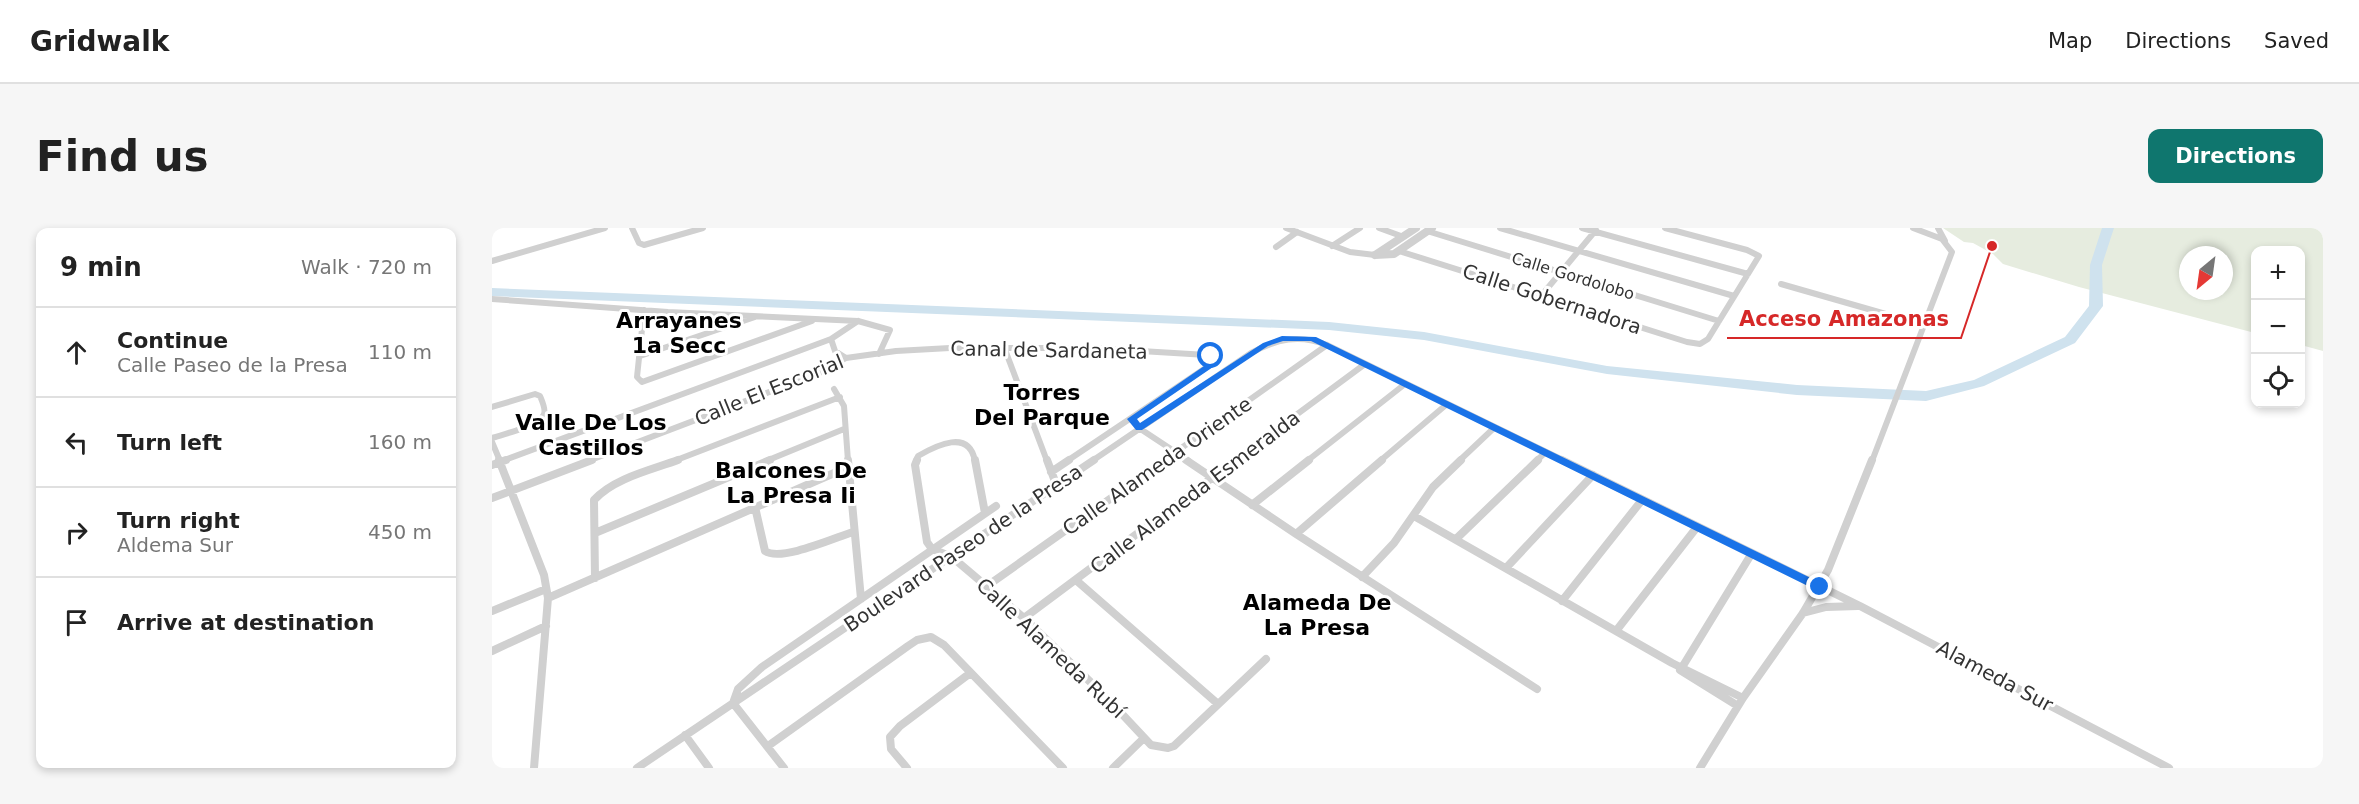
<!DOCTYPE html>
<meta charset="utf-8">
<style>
body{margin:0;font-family:"DejaVu Sans",sans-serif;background:#f6f6f6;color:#222}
.controls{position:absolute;right:18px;top:18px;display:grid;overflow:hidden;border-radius:12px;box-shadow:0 3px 9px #0003}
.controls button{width:54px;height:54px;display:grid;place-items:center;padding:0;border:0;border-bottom:2px solid #e0e0e0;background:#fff;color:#222;font:30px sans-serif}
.compass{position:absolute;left:1687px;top:18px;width:54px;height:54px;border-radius:50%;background:#fff;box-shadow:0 3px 9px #0003;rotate:209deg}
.stop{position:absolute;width:18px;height:18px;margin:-14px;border:4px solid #1a73e8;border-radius:50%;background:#fff}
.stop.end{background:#1a73e8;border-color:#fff;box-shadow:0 2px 6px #0008}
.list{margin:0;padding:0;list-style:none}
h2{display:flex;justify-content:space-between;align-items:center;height:78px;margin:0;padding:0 24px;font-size:26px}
h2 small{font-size:20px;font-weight:400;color:#767676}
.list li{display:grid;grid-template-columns:39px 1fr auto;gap:18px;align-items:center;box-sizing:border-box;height:90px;padding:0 24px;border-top:2px solid #e0e0e0}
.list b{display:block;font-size:22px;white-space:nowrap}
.list p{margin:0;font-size:20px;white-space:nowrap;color:#767676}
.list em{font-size:20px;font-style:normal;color:#767676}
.icon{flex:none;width:33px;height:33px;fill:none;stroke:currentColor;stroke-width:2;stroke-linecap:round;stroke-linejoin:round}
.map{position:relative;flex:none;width:1831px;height:540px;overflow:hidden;border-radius:12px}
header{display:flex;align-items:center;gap:36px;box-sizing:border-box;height:84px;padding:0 30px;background:#fff;border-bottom:2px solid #e0e0e0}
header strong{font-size:28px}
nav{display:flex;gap:33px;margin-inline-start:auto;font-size:21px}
.intro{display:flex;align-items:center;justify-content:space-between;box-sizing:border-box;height:144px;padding:0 36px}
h1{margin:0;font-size:42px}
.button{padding:15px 27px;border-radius:12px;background:#0f766e;color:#fff;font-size:21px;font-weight:700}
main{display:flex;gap:36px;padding:0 36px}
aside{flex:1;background:#fff;border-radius:12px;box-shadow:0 3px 9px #0003}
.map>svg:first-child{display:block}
</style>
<header>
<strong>Gridwalk</strong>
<nav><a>Map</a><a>Directions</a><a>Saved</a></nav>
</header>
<div class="intro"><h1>Find us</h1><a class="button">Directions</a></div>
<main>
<aside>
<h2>9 min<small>Walk · 720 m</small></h2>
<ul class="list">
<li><svg class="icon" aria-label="ahead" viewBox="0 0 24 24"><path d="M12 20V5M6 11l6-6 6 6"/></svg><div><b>Continue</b><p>Calle Paseo de la Presa</p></div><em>110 m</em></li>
<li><svg class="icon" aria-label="left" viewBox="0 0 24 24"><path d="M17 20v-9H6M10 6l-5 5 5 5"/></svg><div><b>Turn left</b></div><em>160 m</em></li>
<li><svg class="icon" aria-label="right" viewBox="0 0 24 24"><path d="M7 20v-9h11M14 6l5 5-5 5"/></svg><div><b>Turn right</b><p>Aldema Sur</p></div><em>450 m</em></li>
<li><svg class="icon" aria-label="arrive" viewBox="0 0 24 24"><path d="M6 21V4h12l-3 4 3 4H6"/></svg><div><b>Arrive at destination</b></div></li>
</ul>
</aside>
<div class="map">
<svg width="1831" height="540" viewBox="0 0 1831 540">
<rect width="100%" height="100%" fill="#fff"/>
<!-- green -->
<path fill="#e6ecdf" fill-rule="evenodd" d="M1451,0H1831V123L1809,117L1808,22H1764L1763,105L1587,59L1511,36L1501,26L1481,15L1472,14ZM1696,27H1732V63H1696Z"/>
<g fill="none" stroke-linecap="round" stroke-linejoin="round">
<!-- river -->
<path fill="#cfe2ee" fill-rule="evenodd" d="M1610,0H1622L1610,37L1611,78L1583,115L1492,158L1434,173L1305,167L1115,146L932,112L837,102L0,68V60L837,94L932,104L1115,138L1305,157L1434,163L1482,152L1573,109L1597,78L1598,37Z"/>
<!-- minor-far1 -->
<path stroke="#d0d0d0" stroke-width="6" d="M140,0L147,15L152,17L211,0
M794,0L858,24L883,27
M887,0L909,8
M1008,0L1242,68
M1090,0L1256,46
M1446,0L1453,13
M935,3L1227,93
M840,18L868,0
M784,19L805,4
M907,23L1195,114L1208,116L1216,111L1267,28L1255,22L1173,0
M0,33L113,0
M1289,56L1432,97
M1049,68L1104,2
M0,71L176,84L366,93L398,102L387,126
M152,82L145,149L150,154L320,93
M512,119L555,233
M148,128L263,89
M354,130L343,123L339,111L366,93
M342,161L352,178L356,233
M0,179L43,166L48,168C50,173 54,181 52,186C47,198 12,206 0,210
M640,191L647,200L697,233
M0,214L8,233
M10,233L339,111
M96,233L330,144L354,130L404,123L458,120H599L715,127L721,130V135L575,233
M182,233L348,169
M274,233L352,201
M424,233L426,228C445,217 477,201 483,233
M600,233L759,125C785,111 807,106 835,117L1073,233
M671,233L835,117
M742,233L873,136
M815,233L913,156
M888,233L955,176
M967,233L1003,199
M1044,233L1054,224
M1380,233L1460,24L1450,11L1421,0"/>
<!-- minor -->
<path stroke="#d0d0d0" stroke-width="8" d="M7,232L52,347L56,370L42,540
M356,232L369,371
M425,232L423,237L435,314L440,321L460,329L532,390L615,470L659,517L676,520L682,518L774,431
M483,232L493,285
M555,232L564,256
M694,232L804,306L1045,461
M1070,232L1368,378L1677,540
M0,237L14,232
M559,244L577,232
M0,270L100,232
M760,277L817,232
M263,279L273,323C289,334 342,310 361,304
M922,288L1180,435L1251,470
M103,305L278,232
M804,306L890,232
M964,311L1046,232
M1014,340L1101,247
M870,349L902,315L941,259L969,232
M103,350L102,272C122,250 159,242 186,232
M585,353L726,476
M495,358L673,232
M56,370L356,239
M1070,373L1150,272
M0,383L54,361
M1311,385L1334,379L1366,378
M532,390L744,232
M1124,403L1205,299
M0,423L54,398
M1189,441L1260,325
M1188,442L1246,478
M241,475L246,461L270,439L504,278
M241,475L292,540
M193,507L217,540
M276,518L416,418L425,412L439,409L452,417L571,540
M145,540L602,232
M415,540L399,521L398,509L408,498L477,446
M621,540L652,510
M1208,540L1251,470L1311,385L1336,342L1380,232"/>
<!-- tertiary -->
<path stroke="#d0d0d0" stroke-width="8" d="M883,27L902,26L940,0
M883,27L924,0"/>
</g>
<!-- route -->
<path fill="#1a73e8" d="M790,108L824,109L1331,356L1333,359L1328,363L1324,362L819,113H791L776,118L650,202H644L635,191L715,136L718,132L716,126H722L727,132L721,139L645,191L648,195L771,115Z"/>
<g text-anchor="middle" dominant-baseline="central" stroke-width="6" stroke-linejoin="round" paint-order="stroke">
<!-- far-street labels -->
<g font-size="16" fill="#333" stroke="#fff">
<text transform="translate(1081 48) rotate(17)">Calle Gordolobo</text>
</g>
<!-- street labels -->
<g font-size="20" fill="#333" stroke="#fff">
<text transform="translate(1060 71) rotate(18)">Calle Gobernadora</text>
<text transform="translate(557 122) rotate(1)">Canal de Sardaneta</text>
<text transform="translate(277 162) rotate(-22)">Calle El Escorial</text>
<text transform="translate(665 238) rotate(-35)">Calle Alameda Oriente</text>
<text transform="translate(703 264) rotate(-37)">Calle Alameda Esmeralda</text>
<text transform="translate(471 320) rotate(-34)">Boulevard Paseo de la Presa</text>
<text transform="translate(559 420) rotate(43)">Calle Alameda Rubí</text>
<text transform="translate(1503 448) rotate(28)">Alameda Sur</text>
</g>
<!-- quarter labels -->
<g font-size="22" font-weight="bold" fill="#000" stroke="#fff">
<text x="187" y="92">Arrayanes<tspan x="187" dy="25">1a Secc</tspan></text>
<text x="550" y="164">Torres<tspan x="550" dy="25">Del Parque</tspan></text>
<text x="99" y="194">Valle De Los<tspan x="99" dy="25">Castillos</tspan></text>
<text x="299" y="242">Balcones De<tspan x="299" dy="25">La Presa Ii</tspan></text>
<text x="825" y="374">Alameda De<tspan x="825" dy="25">La Presa</tspan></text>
</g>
</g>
<!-- callouts -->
<path fill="none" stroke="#d62828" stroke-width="2" d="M1500 18L1469 110H1235"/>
<circle fill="#d62828" stroke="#fff" stroke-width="2" cx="1500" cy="18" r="6"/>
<g font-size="21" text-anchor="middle" font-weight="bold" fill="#d62828" stroke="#fff" stroke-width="6" stroke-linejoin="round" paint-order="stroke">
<text x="1352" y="98">Acceso Amazonas</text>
</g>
</svg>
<div class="controls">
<button>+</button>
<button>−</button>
<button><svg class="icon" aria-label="locate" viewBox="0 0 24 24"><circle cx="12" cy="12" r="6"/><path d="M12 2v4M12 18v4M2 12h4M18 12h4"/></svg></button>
</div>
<svg class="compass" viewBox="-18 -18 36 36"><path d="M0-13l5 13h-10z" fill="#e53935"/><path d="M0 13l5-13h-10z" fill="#767676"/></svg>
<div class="stop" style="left:719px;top:128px"></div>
<div class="stop end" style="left:1328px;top:359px"></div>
</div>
</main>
